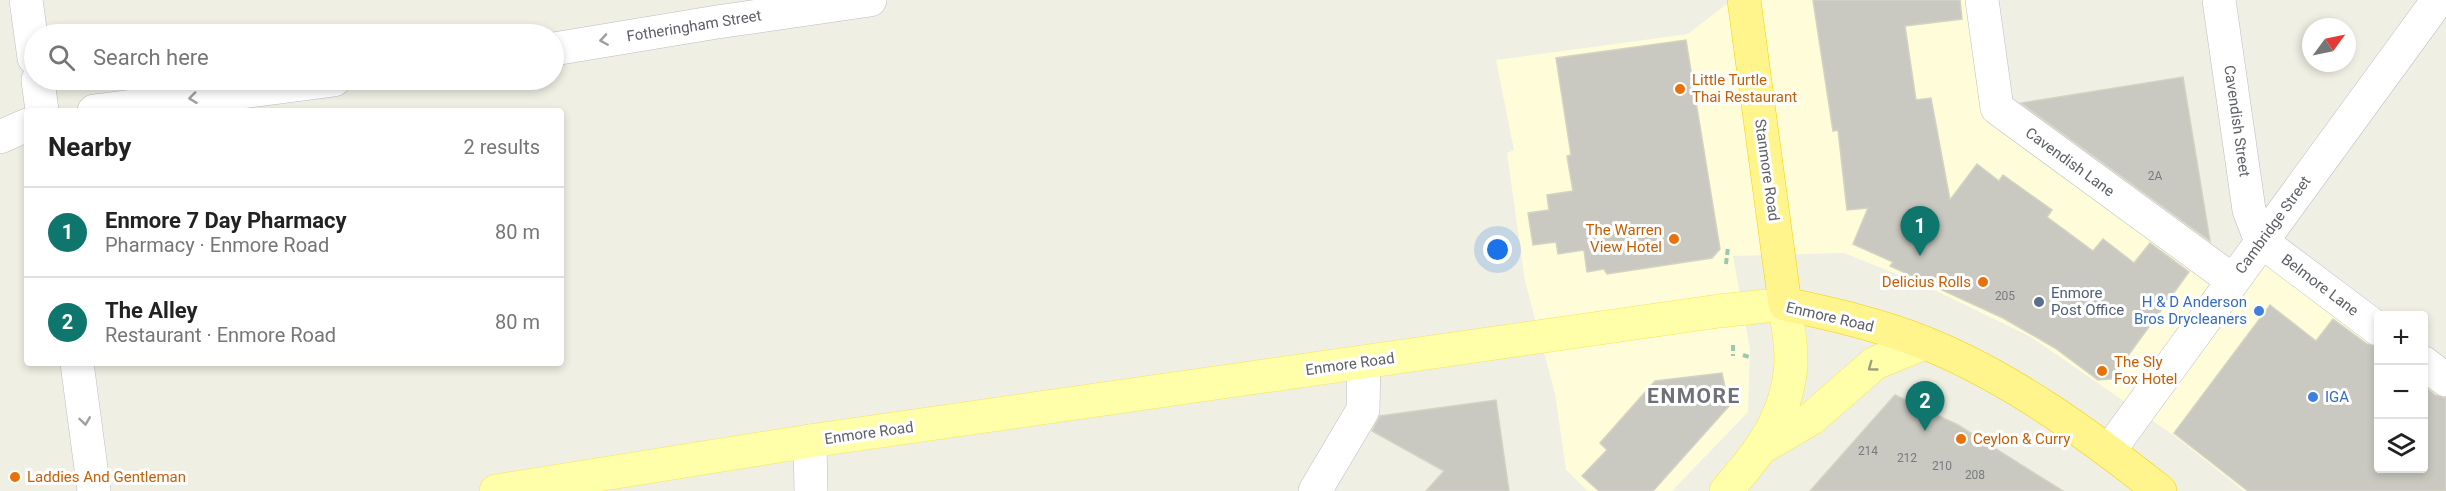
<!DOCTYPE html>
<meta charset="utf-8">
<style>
body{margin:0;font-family:Roboto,sans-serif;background:#f6f6f6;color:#222}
.controls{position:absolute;right:18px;bottom:18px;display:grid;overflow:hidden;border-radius:6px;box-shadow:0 3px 9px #0003}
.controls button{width:54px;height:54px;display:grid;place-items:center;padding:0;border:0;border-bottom:2px solid #e0e0e0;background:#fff;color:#222;font:30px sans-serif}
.compass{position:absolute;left:2302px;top:18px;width:54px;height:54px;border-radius:50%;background:#fff;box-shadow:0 3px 9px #0003;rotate:57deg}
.you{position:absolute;left:1498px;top:250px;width:21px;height:21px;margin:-15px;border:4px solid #fff;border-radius:50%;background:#1a73e8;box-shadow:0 0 0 9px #1a73e833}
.badge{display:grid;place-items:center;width:39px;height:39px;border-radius:50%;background:#0f766e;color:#fff;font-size:20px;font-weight:700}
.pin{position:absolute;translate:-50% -50px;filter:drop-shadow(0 2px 3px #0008)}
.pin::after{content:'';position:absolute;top:32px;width:21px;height:18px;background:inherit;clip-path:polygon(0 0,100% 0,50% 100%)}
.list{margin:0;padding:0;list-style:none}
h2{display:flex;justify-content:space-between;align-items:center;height:78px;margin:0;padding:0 24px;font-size:26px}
h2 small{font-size:20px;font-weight:400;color:#767676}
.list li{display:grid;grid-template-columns:39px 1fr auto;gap:18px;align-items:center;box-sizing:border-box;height:90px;padding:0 24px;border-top:2px solid #e0e0e0}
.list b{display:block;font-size:22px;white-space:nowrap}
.list p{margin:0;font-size:20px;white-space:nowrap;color:#767676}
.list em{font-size:20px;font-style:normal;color:#767676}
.icon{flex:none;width:33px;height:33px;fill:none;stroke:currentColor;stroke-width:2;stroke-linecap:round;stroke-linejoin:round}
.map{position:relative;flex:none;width:2446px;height:491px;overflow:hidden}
.search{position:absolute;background:#fff;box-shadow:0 3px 9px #0003;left:24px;top:24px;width:540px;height:66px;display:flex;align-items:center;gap:15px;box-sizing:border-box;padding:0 21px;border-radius:33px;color:#767676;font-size:22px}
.panel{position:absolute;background:#fff;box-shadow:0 3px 9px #0003;left:24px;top:108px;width:540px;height:258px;border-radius:6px}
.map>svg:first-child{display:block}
</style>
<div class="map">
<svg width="2446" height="491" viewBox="0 0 2446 491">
<rect width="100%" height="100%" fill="#efefe4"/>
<!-- commercial -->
<path fill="#fffcda" d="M1732,0H1972L1997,108L2231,280L2261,241L2378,329V468H2424V363L2446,380V491H2244L2176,437L2031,337L1924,285L1844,253L1733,256L1750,349L1748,412L1672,491H1588L1566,470L1555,394L1525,281L1507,153L1514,150L1496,60L1688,34Z"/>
<!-- building -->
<path fill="#cac9c1" stroke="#d4d2c2" stroke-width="1.5" d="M1813,0H1960L1962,19L1905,26L1916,100L1931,98L1950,200L1977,164L1999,181L2003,175L2052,210L2047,217L2093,251L2103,239L2134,263L2150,243L2189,272L2111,379L2098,380L2055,348L2003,318L1890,266L1893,262L1853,244L1868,208L1847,210L1838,130L1833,131Z
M1686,40L1720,249L1712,258L1607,274L1604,269L1587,272L1584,250L1558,254L1556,242L1533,245L1528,213L1549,210L1547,195L1573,191L1567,156L1571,155L1556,58Z
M2183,77L2210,241L2021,103Z
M2270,305L2316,341L2333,319L2367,344L2379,347V468H2424V386L2435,395L2446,398V491H2248L2174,433Z
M1722,373L1729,406L1653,491H1599L1582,476L1607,450L1600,443L1655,381Z
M1895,395L1958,425L2063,491H1810Z
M1496,400L1509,491H1426L1444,471L1372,431L1380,416Z"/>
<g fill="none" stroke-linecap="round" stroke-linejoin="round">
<defs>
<path id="minor" d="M26,0L34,58
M1982,0L1997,108L2232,280
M2219,0L2249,210L2261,241L2378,329
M554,49L717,22L870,0
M38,80L42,111
M94,111L334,80
M0,137L27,125
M77,363L94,491
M2424,363L2446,380
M810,441L811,491
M2109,451L2438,0
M1315,491L1363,410L1364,362"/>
<path id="major" d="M1764,446L1812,418L1875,363L1924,343
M496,491L810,441L1719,311L1785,304C1787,323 1792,345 1791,364C1787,418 1760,452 1726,491"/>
<path id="highway" d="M1744,0L1785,304C1832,314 1880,325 1925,343C2010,377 2089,435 2160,491"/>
</defs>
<!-- minor casing -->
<use href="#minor" stroke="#bcbdc4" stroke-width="34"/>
<!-- major casing -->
<use href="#major" stroke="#f7e555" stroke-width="34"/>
<!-- highway casing -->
<use href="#highway" stroke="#f4d000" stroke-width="34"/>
<!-- path -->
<path stroke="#98c9ae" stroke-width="4" stroke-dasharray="6 3" stroke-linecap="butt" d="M1726,264L1728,247
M1733,345V356
M1743,355L1749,357"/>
<!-- minor -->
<use href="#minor" stroke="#fff" stroke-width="33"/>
<!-- major -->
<use href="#major" stroke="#ffa" stroke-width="33"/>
<!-- highway -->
<use href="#highway" stroke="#fff58c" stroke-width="33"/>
</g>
<!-- one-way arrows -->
<defs><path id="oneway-chevron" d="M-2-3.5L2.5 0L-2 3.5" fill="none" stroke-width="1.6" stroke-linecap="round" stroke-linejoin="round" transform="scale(1.5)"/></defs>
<g stroke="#9d9fa3">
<use href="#oneway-chevron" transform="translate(604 40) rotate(171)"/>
<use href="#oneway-chevron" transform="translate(193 98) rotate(173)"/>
<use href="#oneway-chevron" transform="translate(85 421) rotate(82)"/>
</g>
<use stroke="#9d9f81" href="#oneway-chevron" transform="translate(1872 367) rotate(144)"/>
<!-- markers -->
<g fill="#e8710a" stroke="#fff" stroke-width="2">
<circle cx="1680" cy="89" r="6"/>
<circle cx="1674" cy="239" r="6"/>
<circle cx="1983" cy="282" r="6"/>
<circle cx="2102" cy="371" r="6"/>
<circle cx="1961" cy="439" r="6"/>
<circle cx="15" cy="477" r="6"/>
</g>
<circle fill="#5c6f8a" stroke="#fff" stroke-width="2" cx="2039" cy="302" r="6"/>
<g fill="#3f7fe0" stroke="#fff" stroke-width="2">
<circle cx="2259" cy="311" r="6"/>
<circle cx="2313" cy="397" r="6"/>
</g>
<g text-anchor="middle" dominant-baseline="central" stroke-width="6" stroke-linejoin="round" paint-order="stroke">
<!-- number labels -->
<g font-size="12" fill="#787a7d">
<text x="2155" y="176">2A</text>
<text x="2005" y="296">205</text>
<text x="1868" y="451">214</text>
<text x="1907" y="458">212</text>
<text x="1942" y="466">210</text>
<text x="1975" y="475">208</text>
</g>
<!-- street labels -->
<g font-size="15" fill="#5c5f66" stroke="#fff">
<text transform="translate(694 26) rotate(-9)">Fotheringham Street</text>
<text transform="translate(2237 121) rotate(82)">Cavendish Street</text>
<text transform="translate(2070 162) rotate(36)">Cavendish Lane</text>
<text transform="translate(1767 170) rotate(82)">Stanmore Road</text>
<text transform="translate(2273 225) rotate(-54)">Cambridge Street</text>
<text transform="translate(2320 285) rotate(37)">Belmore Lane</text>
<text transform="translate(1830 317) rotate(13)">Enmore Road</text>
<text transform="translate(1350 364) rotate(-8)">Enmore Road</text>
<text transform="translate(869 433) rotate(-8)">Enmore Road</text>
</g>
<!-- food labels -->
<g font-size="15" fill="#c56008" stroke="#fff" text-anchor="start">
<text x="1692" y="80">Little Turtle<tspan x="1692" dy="17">Thai Restaurant</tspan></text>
<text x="1662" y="230" text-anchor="end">The Warren<tspan x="1662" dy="17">View Hotel</tspan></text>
<text x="1971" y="282" text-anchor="end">Delicius Rolls</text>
<text x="2114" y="362">The Sly<tspan x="2114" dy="17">Fox Hotel</tspan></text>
<text x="1973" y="439">Ceylon &amp; Curry</text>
<text x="27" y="477">Laddies And Gentleman</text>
</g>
<!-- service labels -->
<g font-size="15" fill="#4e5e75" stroke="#fff" text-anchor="start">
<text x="2051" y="293">Enmore<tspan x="2051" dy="17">Post Office</tspan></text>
</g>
<!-- shop labels -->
<g font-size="15" fill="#366cbe" stroke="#fff" text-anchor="end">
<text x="2247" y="302">H &amp; D Anderson<tspan x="2247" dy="17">Bros Drycleaners</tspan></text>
<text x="2325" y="397" text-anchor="start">IGA</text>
</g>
<!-- district labels -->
<g font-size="21" font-weight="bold" letter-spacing="1.5" fill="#6d7178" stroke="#fff">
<text x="1694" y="396">ENMORE</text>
</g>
</g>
</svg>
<div class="controls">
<button>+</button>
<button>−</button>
<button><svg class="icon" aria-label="layers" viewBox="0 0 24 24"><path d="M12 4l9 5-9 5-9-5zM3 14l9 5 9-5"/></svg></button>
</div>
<svg class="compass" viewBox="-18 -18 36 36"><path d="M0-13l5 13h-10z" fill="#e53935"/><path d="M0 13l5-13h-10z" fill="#767676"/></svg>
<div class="you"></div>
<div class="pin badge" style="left:1920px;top:256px">1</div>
<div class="pin badge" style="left:1925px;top:431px">2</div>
<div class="search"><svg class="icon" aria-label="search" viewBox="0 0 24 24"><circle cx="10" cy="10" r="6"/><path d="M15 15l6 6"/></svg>Search here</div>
<section class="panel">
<h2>Nearby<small>2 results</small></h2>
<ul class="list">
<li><span class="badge">1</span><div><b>Enmore 7 Day Pharmacy</b><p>Pharmacy · Enmore Road</p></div><em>80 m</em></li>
<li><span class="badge">2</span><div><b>The Alley</b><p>Restaurant · Enmore Road</p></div><em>80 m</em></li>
</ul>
</section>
</div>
